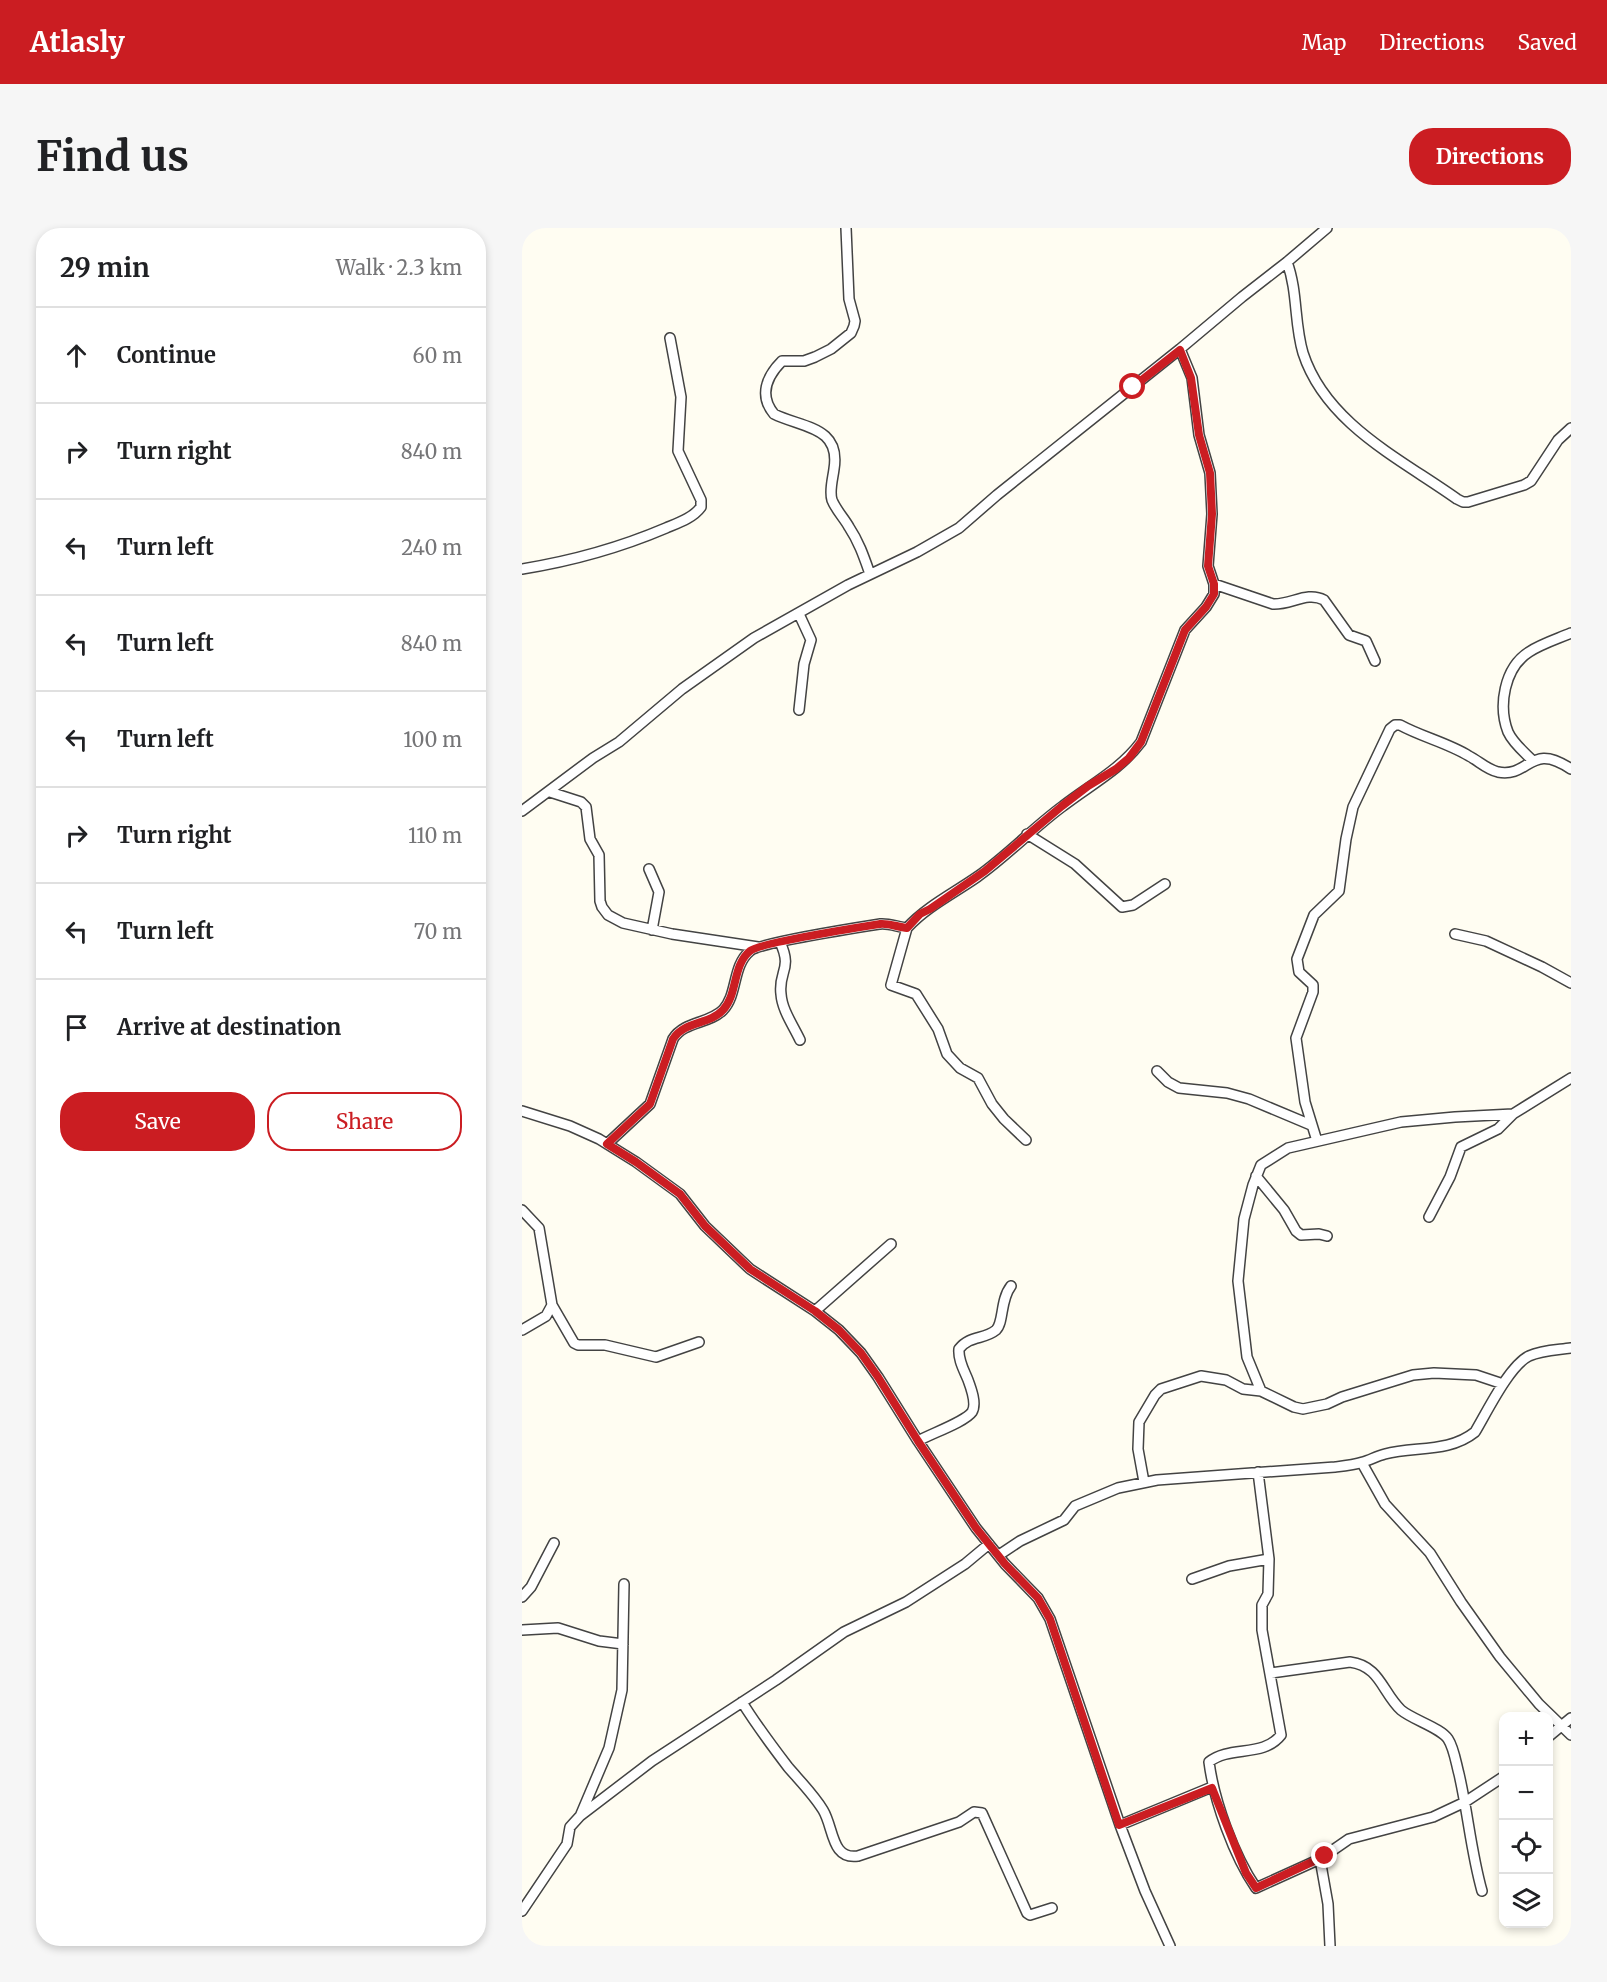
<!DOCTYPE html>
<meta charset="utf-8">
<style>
body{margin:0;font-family:Merriweather,serif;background:#f6f6f6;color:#202124}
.controls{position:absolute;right:18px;bottom:18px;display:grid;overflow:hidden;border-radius:12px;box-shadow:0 3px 9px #0003}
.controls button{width:54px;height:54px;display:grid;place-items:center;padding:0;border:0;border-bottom:2px solid #e0e0e0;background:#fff;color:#202124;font:30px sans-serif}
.stop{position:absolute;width:18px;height:18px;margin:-14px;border:4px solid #cb1d22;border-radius:50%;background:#fff}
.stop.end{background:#cb1d22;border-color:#fff;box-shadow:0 2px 6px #0008}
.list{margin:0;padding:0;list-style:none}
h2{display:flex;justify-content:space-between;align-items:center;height:78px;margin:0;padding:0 24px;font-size:26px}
h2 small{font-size:20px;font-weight:400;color:#757577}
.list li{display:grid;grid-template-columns:39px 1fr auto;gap:18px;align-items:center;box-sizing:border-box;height:96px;padding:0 24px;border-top:2px solid #e0e0e0}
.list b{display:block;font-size:22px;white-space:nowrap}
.list em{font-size:20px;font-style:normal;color:#757577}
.actions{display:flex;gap:12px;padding:18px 24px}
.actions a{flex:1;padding:14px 0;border:2px solid #cb1d22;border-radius:24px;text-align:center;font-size:21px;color:#cb1d22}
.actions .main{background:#cb1d22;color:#fff}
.icon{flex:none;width:33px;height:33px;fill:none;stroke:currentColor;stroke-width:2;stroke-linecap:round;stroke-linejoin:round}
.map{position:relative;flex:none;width:1049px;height:1718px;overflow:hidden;border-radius:24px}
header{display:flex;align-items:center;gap:36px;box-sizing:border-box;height:84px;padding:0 30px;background:#cb1d22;color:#fff}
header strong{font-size:28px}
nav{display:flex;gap:33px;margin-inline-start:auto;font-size:21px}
.intro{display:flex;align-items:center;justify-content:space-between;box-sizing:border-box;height:144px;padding:0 36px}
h1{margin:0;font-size:42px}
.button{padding:15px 27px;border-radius:24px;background:#cb1d22;color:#fff;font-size:21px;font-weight:700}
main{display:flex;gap:36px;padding:0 36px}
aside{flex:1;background:#fff;border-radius:24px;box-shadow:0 3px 9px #0003}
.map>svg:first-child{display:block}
</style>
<header>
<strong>Atlasly</strong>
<nav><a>Map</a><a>Directions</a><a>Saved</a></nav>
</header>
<div class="intro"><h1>Find us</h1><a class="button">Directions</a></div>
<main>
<aside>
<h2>29 min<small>Walk · 2.3 km</small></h2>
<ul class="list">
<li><svg class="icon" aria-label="ahead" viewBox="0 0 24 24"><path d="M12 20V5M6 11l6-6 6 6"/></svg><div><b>Continue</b></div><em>60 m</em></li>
<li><svg class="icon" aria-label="right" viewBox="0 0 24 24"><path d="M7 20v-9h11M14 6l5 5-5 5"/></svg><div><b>Turn right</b></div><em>840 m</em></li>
<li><svg class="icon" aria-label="left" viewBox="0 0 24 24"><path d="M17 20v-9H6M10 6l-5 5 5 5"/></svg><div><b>Turn left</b></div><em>240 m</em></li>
<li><svg class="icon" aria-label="left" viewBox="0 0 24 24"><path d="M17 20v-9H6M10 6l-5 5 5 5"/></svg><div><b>Turn left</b></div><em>840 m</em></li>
<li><svg class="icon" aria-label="left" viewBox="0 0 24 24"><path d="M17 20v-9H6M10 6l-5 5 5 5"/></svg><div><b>Turn left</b></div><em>100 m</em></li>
<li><svg class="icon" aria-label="right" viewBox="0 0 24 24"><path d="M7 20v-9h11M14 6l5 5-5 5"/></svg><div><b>Turn right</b></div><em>110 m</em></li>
<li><svg class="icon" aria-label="left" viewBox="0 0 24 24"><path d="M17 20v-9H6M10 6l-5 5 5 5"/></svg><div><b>Turn left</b></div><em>70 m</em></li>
<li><svg class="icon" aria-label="arrive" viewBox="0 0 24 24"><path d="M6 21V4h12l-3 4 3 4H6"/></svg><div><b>Arrive at destination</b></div></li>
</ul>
<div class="actions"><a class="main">Save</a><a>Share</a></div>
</aside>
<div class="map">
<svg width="1049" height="1718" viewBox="0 0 1049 1718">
<rect width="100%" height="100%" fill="#fffdf2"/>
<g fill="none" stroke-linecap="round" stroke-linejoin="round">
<defs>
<path id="minor" d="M324,0L327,71L333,93L332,98L329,105L309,121L293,129L282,133H260C244,149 237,168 252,186C280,200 319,198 312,241C311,250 307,263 310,272C314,282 322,290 327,299C337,314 342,329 348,346
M765,34C776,64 772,95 781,125C804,196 879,231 935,271L941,274H946L1002,257L1009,253L1036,212L1049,200
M0,341C50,333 97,320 144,300C156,295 171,290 179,279V272L156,223L159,169L148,110
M692,356L751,376C769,377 785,363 802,372L827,407L844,413L853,433
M277,386L289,412L282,436L277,482
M1010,532C1002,524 991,515 986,504C976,478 982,440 1007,424C1019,416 1035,411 1049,405
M28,564L59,574L64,579L68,611L77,627L78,673L80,679L86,687L101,695L150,706L236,719
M0,583L71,530L97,514L160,461L232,410L326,357L395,324L437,300L475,267L658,121L720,69L765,34L805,0
M505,606L553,636L600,679L611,677L643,656
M127,641L137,664L130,702
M385,700L369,757L394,766L416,801L425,826L438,840L456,850L470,876L482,891L504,912
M933,706L964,713L1020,739L1049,755
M258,714C271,742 256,743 259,766C260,782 271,797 278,812
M635,843L646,854L657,860L705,865L727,871L789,897
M0,883L48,898L77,911L114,934L158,966L183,998L228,1041L293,1083L317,1102L339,1125L356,1149L396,1213L454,1300L483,1336L516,1370L528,1391L598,1597L623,1663L648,1718
M795,913L783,874L774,810L791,764V757L777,744L775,731L792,687L817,663L824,611L831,579L868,501L873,497H878C900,509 926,515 947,528C957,533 964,541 976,544C1008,550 1008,513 1049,541
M85,916L128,876L151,811C162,793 187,796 201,782C216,766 210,738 228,723C237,715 339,699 358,696C366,695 376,699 385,700C404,679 432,665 455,649C485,628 511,600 541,578C568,557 598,542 619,514L663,402L684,379L692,366V356L686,338L690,286L688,245L677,207L670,150L658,121
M734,948L762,982L774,1003L779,1007L797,1006L805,1008
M0,982L17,1000L30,1077L24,1088L0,1102
M907,989L928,949L939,919L976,901L991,886
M30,1077L52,1115L56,1117H83L134,1129L177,1114
M293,1083L369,1016
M739,1163L725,1129L716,1053L722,991L731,957L739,937L766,920L879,894L933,889L991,886L1049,850
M396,1213C408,1206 443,1194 450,1184C455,1176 449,1160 446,1152C442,1142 436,1132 437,1121C448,1107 462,1112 474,1102C482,1094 478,1072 489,1058
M840,1235L863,1276L908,1325L939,1374L978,1429L1017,1476L1049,1507
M736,1244L747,1331L746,1366L740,1377V1402L759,1507C741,1530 708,1517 687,1534C692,1573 712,1628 734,1660L798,1631L827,1611L911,1589L943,1574L981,1549
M622,1254L616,1221L617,1194L633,1167L639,1161L679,1148L704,1152L721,1161L739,1163L772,1179L781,1181L805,1176L820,1169L891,1147L912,1145L954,1147L981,1156
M477,1327L498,1313L542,1292L553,1278L596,1260L635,1252L813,1239C822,1238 832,1237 841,1234C848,1232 855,1228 863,1226C893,1218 927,1225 953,1204C965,1184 987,1138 1007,1128C1020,1122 1035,1122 1049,1120
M670,1351L707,1338L747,1331
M0,1369L9,1359L32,1315
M0,1402L36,1400L77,1413L101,1416
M749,1445L828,1434C858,1438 860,1464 879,1482C891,1492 919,1500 926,1511C932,1520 934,1535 937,1546C946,1585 949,1624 960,1663
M220,1474C234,1497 250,1518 266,1539C278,1553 292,1567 301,1582C312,1600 309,1632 336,1628L437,1594L452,1584L460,1585L505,1685L508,1687L530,1680
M1026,1509L1049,1490
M59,1586L87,1520L100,1462L102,1356
M598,1597L690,1559
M798,1631L806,1676L808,1718
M0,1683L45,1616L48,1599L58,1588L130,1533L254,1452L322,1404L384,1374L443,1336L467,1316"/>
</defs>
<!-- minor casing -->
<use href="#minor" stroke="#434343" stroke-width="12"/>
<!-- minor -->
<use href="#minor" stroke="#fff" stroke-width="9"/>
</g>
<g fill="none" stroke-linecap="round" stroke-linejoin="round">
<!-- route -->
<path stroke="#cb1d22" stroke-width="8" d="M611,159L658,122L669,150L677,207L688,245L690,286L686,338L692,356V366L684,379L663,402L619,514L607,530L594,541L566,558L540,578L463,643L408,681L398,686L385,700C376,699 366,695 358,696C339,699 237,715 228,723C210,738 216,766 201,782C187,797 162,793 151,811L128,876L85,916L114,934L158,966L183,998L228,1041L293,1083L317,1102L339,1125L356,1149L396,1213L454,1300L483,1336L516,1370L528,1391L597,1597L690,1560L724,1645L734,1660L803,1628"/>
</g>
</svg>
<div class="controls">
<button>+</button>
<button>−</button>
<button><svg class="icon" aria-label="locate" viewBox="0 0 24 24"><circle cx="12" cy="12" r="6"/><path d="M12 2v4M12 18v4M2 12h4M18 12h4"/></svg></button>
<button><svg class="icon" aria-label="layers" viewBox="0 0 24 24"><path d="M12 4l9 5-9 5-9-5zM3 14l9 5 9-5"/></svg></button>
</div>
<div class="stop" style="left:611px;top:159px"></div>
<div class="stop end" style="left:803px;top:1628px"></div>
</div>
</main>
